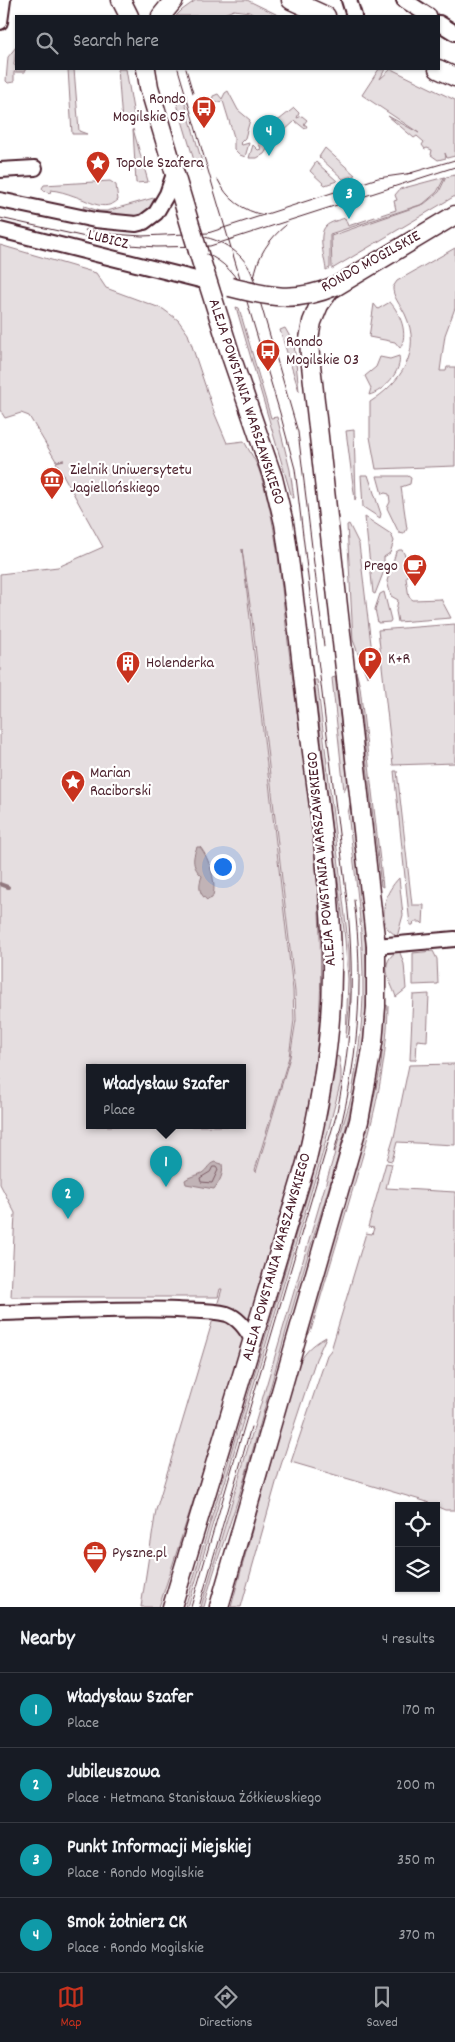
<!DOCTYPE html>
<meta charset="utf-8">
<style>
body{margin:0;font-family:Dekko,sans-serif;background:#20242c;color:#f1f3f6}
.controls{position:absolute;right:15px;bottom:15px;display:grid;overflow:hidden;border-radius:0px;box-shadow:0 1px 4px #0004}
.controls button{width:45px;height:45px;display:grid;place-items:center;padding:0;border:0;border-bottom:1px solid #363941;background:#171b24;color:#f1f3f6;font:25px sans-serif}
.you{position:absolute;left:222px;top:866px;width:18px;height:18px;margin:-12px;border:4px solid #fff;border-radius:50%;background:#1a73e8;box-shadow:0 0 0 8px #1a73e833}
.badge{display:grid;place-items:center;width:32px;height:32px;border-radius:50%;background:#c8321e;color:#fff;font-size:16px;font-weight:700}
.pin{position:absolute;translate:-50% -41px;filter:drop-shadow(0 1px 2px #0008)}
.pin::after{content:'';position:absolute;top:26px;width:18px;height:15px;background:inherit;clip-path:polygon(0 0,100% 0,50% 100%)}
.popup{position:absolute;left:86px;top:1064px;width:160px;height:65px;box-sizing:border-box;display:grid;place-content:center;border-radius:0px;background:#171b24;filter:drop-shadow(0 1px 4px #0005);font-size:16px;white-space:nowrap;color:#9ea1a6}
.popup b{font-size:19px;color:#f1f3f6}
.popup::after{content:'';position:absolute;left:50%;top:100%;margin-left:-10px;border:10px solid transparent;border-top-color:#171b24}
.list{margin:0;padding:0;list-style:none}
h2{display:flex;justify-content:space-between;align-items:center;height:65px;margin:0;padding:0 20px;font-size:21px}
h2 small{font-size:16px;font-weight:400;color:#9ea1a6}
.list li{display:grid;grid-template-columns:32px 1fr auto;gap:15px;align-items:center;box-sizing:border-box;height:75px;padding:0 20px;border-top:1px solid #363941}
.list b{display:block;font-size:19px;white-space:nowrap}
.list p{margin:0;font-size:16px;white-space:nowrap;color:#9ea1a6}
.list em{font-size:16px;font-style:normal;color:#9ea1a6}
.icon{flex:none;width:28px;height:28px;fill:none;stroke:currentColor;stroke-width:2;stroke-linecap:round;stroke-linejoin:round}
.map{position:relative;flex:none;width:455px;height:1607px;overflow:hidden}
.search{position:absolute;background:#171b24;box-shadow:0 1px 4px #0004;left:15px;right:15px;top:15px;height:55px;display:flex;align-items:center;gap:12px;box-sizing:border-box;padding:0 18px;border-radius:0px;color:#9ea1a6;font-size:19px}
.sheet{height:365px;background:#171b24}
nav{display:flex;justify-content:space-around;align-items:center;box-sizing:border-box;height:70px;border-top:1px solid #363941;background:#171b24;font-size:14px;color:#9ea1a6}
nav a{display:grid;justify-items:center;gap:2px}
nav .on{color:#c8321e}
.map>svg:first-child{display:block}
</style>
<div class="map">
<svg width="455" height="1607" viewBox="0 0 455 1607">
<rect width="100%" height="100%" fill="#fff"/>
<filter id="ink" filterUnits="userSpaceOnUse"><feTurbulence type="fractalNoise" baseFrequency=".02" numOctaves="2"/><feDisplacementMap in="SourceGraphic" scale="10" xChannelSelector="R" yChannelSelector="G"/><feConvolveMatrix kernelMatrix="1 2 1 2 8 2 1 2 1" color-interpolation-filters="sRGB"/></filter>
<g filter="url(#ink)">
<!-- green -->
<path fill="#e5dee0" stroke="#987e86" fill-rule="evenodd" d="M196,0H247L280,16H256L249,12L234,10L218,16H176L182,10Z
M16,47L14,65L16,66V69H25V72H14V82L8,83L6,81L8,57Z
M68,69H74L79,131L87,134H72Z
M118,69H126L135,121L122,122Z
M379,69H385L380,79L391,69L455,100V156L447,158L445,153L446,158L438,160L431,155L432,150L427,148L425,149L422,145L424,142L417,136L414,138L388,116L419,133L362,95Z
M228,91L238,110L250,120L245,138L240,143L242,145L249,143L245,157L240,155L234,149V137L223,101L209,104L205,97L210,98L212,102L213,96L218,94L222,99L225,93Z
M179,96L180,99H184L204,169L201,170L200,166L196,167L175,97Z
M294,108L299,113L297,118L302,116L307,120L304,124L307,126L305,129L295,121L271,143L264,154L257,158H249L253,145L258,150L261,149L258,141L263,123L279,120Z
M133,129L148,181V182L136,183Z
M325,148L355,175L343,179L319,157Z
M316,162L337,181L325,185L310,171Z
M455,175V196L332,269L331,236L424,204L439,192L446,177Z
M445,177L437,192L423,204L330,234V268L326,270C325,259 317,235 326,226C330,222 339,220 345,218L348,226L396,210L394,201L397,200L395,195L400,189Z
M110,181L116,185L118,200C104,213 88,200 74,196C66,193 59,191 51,190L50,193L44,191L42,188L44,185Z
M157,197H158C157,200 155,205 153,208C137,227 102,214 83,208L84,206L99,211H107Z
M0,245L96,273L106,288L163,309L178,320L188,334L214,412L227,443L244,441C249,451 257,462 260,473C279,530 282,599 290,658C307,793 332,930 315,1066C308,1119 294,1172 279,1222C269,1258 254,1294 248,1331L159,1607H141L156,1510L222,1289H220L218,1297H11L15,1213L0,1184V574L58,567L103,547L56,462L64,460L56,461L29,416L21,413L5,418L0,410ZM242,549L252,619L295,992L296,1020L290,1057L256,1172L255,1170L289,1057L294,1020L293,990ZM90,1068H242V1126H90Z
M455,248V308L445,335L440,371H446L447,367H455V466L376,469L370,437V402C400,383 423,352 405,314C401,306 392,296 393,287L397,281Z
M390,302C400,313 409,334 400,348L395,342L369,337L374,304L378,309Z
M236,307L239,308L271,418L277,417L290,470L294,498H292Z
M285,328L294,344L299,391L280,330Z
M399,356C403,370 383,392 369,395L371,388L365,376L376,367L380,357L390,359Z
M354,430L356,497L355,500L346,431Z
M361,475H368L381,514L380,518L363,507Z
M377,476H408L411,478L410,484L401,487L407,529L404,534L399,533L387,508L390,502L389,494L385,493L382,494Z
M365,517L391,534L394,541L390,553L384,557V571L375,594L373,593Z
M349,524L359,544L374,669L367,677L353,640L347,525Z
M399,550H402L413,569L406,578L409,597L413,600L441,599L451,618L398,622L396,611L398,600L391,596L387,581L396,552Z
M384,592L391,620L390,622L378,623L375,609L380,594Z
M455,624V763L393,765L378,630Z
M356,671L360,687L383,887L381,886Z
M335,677L348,781L344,791L332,678Z
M314,680H317L349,950L350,999L346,1038L348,979L345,939Z
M394,771H397L412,905H424L423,924L421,922H414L413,925H410Z
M350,805C359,878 371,951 365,1024C357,1107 329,1186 305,1265C284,1335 266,1406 245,1477C232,1520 215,1563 204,1607H201L351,1098C357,1064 362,1030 363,995C364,934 355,873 348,813Z
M399,878L403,915L397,937L386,927C381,908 385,893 399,878Z
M399,950L404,964L406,989L396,997C390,979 377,963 399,950Z
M433,951L437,959L438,984L413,985V953Z
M429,994L427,1041L417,1040L416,1060H410L413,995Z
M386,1005L388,1006C387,1071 370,1133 351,1195C338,1240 324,1285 311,1330L306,1338L369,1121L381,1065Z
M336,1056L339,1057L341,1071V1081L322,1155L188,1607H185L311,1183L335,1071Z
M455,1064V1145L397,1142L392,1161L387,1160L394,1137L409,1065Z
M386,1163L392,1164L386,1188L455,1192V1510H445L424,1501L291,1462L327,1355L331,1350L366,1233L372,1234L374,1228L368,1227Z
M326,1337L316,1359L281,1465L241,1607H231L296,1370C303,1354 310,1346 326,1337Z"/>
<!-- water -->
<path fill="#c1b3b6" stroke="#91787e" d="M197,847H200C209,857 218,886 212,898L207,900C199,894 198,886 202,876C192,867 192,859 197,847Z
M215,1162L222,1164C224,1174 220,1181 214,1189L186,1184L185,1180C190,1176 196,1176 202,1173C208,1169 208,1164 215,1162Z"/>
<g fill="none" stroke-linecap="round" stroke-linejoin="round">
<!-- shore -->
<path stroke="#7a5a63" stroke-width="1" d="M213,1167H216L218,1170L212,1183L201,1182L200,1178L210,1172Z"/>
<!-- stream -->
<path stroke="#91787e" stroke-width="4" d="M0,884L8,887"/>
<defs>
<path id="minor" d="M349,0L354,16
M404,0L429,16
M0,22L3,0
M439,23L455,33
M0,170L35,168
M0,200L95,220L136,224L144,222L156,213L167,194L174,174
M0,230L208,282
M376,946L455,939
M0,1313C59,1312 118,1308 177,1310C193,1311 211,1310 227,1314C239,1318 247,1330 253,1341"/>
<path id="major" d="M121,0L129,16
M291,0L326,16
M161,16L174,0
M146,69L149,87L191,228
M438,69L455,77
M172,1607L306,1163C322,1097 333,1029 332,961C331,889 320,816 311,744C302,670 295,596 284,523L273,478L231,356L198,251
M219,1607L359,1121L373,1043L376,1007V946L310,356L309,339L312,322L319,305L330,290L455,215"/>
</defs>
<!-- minor casing -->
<use href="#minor" stroke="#4a1f2b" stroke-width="18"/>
<!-- major casing -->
<use href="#major" stroke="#4a1f2b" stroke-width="21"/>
<!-- minor -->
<use href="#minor" stroke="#fff" stroke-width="14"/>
<!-- major -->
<use href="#major" stroke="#fff" stroke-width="18"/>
<!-- tram -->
<path stroke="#4a1f2b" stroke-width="1" d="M178,69L280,413L295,469L346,892C355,970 353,1039 336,1116L191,1607
M186,69L193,93
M407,174L455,160
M218,180C227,199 243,211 264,215
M0,218L117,244L156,247L210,246L455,167
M85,230L112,234L142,236L208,233L378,178L413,173
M192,235C217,237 242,250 252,274L298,432L324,646
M192,249C212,254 227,264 238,281
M254,279C257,256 269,239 286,225
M334,1152C358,1069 365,985 354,900
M199,1607L251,1427"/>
<defs>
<path id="major-bridge" d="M191,228L198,251
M230,287C269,297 296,303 335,286"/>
</defs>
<!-- major-bridge casing -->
<use href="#major-bridge" stroke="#4a1f2b" stroke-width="21" stroke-linecap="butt"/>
<!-- major-bridge -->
<use href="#major-bridge" stroke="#fff" stroke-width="18"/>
</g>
</g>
<!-- icons -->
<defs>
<symbol id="bus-pin" viewBox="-11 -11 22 30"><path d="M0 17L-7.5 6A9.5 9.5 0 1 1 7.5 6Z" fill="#c8321e" stroke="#fff"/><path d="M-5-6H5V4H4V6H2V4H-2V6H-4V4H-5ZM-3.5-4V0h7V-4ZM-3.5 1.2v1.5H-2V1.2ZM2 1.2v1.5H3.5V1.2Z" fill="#fff"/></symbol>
<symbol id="sight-pin" viewBox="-11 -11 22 30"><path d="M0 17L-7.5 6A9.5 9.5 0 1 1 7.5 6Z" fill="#c8321e" stroke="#fff"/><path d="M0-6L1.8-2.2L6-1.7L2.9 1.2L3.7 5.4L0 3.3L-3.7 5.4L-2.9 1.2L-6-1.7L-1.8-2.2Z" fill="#fff"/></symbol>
<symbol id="museum-pin" viewBox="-11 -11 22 30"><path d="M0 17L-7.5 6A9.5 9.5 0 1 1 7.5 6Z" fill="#c8321e" stroke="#fff"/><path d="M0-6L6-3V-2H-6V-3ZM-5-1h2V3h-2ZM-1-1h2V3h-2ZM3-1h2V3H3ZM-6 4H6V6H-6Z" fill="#fff"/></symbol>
<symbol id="cafe-pin" viewBox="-11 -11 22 30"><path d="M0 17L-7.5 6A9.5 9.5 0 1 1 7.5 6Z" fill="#c8321e" stroke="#fff"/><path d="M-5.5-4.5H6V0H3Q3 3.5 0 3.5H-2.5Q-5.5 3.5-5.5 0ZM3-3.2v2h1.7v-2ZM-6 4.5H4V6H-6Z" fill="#fff"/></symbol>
<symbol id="parking-pin" viewBox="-11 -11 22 30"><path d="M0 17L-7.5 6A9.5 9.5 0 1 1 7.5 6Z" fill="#c8321e" stroke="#fff"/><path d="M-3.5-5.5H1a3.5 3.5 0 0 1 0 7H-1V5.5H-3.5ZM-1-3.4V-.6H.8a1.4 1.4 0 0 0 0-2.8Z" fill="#fff"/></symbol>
<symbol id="building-pin" viewBox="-11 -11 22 30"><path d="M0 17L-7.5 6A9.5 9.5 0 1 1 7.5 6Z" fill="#c8321e" stroke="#fff"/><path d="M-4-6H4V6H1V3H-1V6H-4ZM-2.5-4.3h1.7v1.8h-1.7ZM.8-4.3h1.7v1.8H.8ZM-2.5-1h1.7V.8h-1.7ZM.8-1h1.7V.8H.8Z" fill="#fff"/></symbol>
<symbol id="office-pin" viewBox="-11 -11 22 30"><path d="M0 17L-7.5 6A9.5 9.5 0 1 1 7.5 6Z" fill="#c8321e" stroke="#fff"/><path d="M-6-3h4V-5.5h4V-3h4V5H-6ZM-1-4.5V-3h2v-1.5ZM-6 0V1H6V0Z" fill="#fff"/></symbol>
</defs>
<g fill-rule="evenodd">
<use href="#bus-pin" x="190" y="94" width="28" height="38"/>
<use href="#sight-pin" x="84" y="149" width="28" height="38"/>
<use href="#bus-pin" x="254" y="337" width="28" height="38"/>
<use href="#museum-pin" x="38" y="465" width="28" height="38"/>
<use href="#cafe-pin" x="401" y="552" width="28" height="38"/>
<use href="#parking-pin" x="356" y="645" width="28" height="38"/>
<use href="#building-pin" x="114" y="649" width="28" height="38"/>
<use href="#sight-pin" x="59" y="768" width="28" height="38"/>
<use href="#office-pin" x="81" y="1539" width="28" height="38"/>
</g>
<g text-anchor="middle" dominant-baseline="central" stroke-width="4.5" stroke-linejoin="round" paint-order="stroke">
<!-- poi labels -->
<g font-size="16" fill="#4a1f2b" stroke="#fff" text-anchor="start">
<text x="186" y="99" text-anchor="end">Rondo<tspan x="186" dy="18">Mogilskie 05</tspan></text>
<text x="116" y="163">Topole Szafera</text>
<text x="286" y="342">Rondo<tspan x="286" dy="18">Mogilskie 03</tspan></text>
<text x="70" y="470">Zielnik Uniwersytetu<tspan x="70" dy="18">Jagiellońskiego</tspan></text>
<text x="398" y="566" text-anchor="end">Prego</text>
<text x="388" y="659">K+R</text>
<text x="146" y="663">Holenderka</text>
<text x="90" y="773">Marian<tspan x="90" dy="18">Raciborski</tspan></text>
<text x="112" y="1553">Pyszne.pl</text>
</g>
<!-- street labels -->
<g font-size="16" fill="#4a1f2b" stroke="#fff">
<text transform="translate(108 240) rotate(14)">LUBICZ</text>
<text transform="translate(371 262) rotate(-29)">RONDO MOGILSKIE</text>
<text transform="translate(246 402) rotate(72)">ALEJA POWSTANIA WARSZAWSKIEGO</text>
<text transform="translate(322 859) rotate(-95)">ALEJA POWSTANIA WARSZAWSKIEGO</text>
<text transform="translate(277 1257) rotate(-74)">ALEJA POWSTANIA WARSZAWSKIEGO</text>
</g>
</g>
</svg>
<div class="controls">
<button><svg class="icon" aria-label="locate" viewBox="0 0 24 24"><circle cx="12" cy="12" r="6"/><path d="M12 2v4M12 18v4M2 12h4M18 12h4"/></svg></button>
<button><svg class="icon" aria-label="layers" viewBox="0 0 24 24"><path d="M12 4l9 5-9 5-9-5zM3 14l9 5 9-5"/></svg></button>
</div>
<div class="you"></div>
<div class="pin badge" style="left:166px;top:1187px;background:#0f9aa8">1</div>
<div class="popup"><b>Władysław Szafer</b>Place</div>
<div class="pin badge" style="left:68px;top:1219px;background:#0f9aa8">2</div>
<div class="pin badge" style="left:349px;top:219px;background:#0f9aa8">3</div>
<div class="pin badge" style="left:269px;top:156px;background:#0f9aa8">4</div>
<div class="search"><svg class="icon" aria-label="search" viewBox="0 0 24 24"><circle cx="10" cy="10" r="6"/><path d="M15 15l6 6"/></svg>Search here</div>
</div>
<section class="sheet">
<h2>Nearby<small>4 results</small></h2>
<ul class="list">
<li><span class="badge" style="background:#0f9aa8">1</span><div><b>Władysław Szafer</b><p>Place</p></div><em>170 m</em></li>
<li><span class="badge" style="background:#0f9aa8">2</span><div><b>Jubileuszowa</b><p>Place · Hetmana Stanisława Żółkiewskiego</p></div><em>200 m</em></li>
<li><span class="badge" style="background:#0f9aa8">3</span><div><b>Punkt Informacji Miejskiej</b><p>Place · Rondo Mogilskie</p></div><em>350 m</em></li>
<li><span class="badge" style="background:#0f9aa8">4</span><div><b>Smok żołnierz CK</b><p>Place · Rondo Mogilskie</p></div><em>370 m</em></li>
</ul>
</section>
<nav>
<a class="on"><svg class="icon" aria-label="map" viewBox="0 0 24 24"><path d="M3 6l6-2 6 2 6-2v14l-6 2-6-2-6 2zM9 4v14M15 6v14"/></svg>Map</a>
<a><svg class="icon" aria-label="directions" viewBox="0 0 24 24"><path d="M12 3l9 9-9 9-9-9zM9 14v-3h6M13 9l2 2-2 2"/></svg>Directions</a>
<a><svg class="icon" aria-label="saved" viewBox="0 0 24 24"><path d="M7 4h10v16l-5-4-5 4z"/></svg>Saved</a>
</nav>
